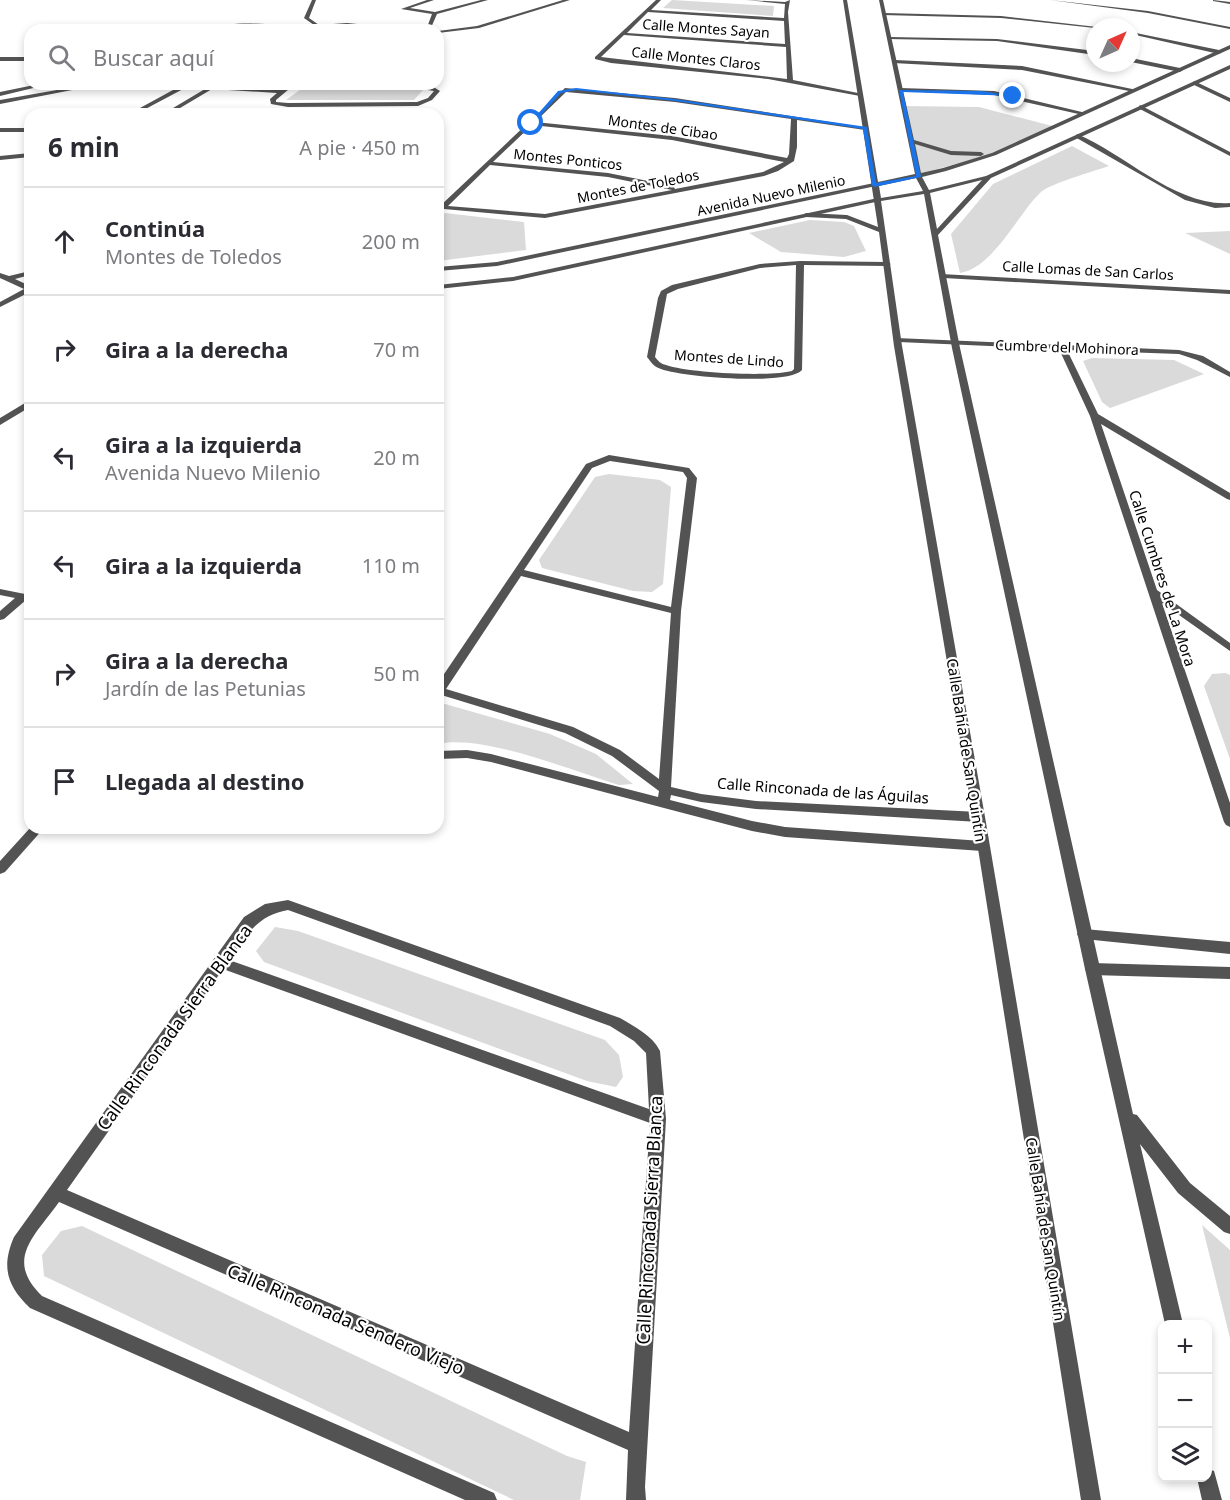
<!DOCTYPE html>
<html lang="es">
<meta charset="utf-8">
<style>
body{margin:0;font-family:"Noto Sans",sans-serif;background:#f7f7f7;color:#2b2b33}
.controls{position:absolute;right:18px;bottom:18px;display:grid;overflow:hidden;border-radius:12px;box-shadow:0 3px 9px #0003}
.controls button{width:54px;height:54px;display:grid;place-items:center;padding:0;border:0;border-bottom:2px solid #e1e1e2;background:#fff;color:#2b2b33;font:30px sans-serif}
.compass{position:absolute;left:1086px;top:18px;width:54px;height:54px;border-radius:50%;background:#fff;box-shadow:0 3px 9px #0003;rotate:45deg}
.stop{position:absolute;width:18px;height:18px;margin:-14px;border:4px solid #1a73e8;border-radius:50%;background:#fff}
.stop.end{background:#1a73e8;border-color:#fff;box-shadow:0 2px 6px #0008}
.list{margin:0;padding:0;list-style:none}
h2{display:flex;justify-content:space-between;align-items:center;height:78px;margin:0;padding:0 24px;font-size:26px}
h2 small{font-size:20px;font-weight:400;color:#7c7c81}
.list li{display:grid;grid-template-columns:39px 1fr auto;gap:18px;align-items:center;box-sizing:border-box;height:108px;padding:0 24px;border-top:2px solid #e1e1e2}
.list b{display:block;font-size:22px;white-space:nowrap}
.list p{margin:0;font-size:20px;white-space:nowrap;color:#7c7c81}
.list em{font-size:20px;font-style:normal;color:#7c7c81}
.icon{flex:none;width:33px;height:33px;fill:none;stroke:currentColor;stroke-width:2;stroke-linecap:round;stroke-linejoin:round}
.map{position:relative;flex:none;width:1230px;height:1500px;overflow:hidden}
.search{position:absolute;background:#fff;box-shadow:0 3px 9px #0003;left:24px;top:24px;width:420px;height:66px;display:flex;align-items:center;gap:15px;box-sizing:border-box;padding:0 21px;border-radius:18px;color:#7c7c81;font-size:22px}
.panel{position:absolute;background:#fff;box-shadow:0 3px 9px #0003;left:24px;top:108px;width:420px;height:726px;border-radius:18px}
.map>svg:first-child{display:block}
</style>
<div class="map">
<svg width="1230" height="1500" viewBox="0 0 1230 1500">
<rect width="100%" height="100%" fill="#fff"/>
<!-- green -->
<path fill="#dadada" d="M672,0L774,6L773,16L663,8Z
M308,84H363L424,89L414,100H286Z
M903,106L979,107L1056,127L995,154L918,174Z
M1072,146L1109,166C1095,171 1048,184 1040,193C1018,214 993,268 960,273L951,234L993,184Z
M445,213L524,222L526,250L438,261V219Z
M810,220L844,222L854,226L866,251L844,257L781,252L749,233Z
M1230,231V254L1185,233Z
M1092,358L1174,360L1204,374L1110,408L1102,402L1083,361Z
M609,474L660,480L671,487L663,584L652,592L633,591L542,568L539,560L595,477Z
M1226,673L1230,675V759L1204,686L1212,674Z
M438,702L550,734L596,754L633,784L619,785C573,771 483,734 438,744Z
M275,927L298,931L605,1040L619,1055L623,1077L616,1087L587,1081L264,962L256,951Z
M1202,1225L1230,1250V1338Z
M82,1226L567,1456L586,1462L580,1500H514L44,1276L42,1255L61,1231Z"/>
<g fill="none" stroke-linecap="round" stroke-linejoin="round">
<!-- service -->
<path fill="#535353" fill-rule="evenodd" d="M39,84H50L0,96V92Z
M91,84H103L0,104V100Z
M0,128H30V132H0Z"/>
<!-- minor -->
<path fill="#535353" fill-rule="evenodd" d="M312,0H316L309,18L319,25L347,23L418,30L347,25L298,29L253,25L207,30C239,17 279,28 314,25L304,18Z
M427,0H434L410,8L435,12L481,0H488L437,14L430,30H426L432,14L401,9Z
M563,0H570L479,28L438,33V31L477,26Z
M656,0H661L651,10L784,18L785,4L746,0L785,2L790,0L788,12L793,80L863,94L860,96L768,79L611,63L595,59V57ZM648,12L784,21L785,44L627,33ZM624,35L786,47L787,79L601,57Z
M1050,0L1148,11L1230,27V29L1148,13Z
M1213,0L1230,2V4L1213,1Z
M884,13L1001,16L1097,27L1095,28L1001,18L882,15Z
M1131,32L1219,50L1222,52L1219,54L1131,34Z
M889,37L997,39L1095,51V55L997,41L887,39Z
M0,57H30V61H0Z
M1131,58L1180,68L1183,70L1180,72L1131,62Z
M895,60L1022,66L1137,90L1134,92L1022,70L893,63Z
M1194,81L1230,98V102L1192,84Z
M184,84L210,86L214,84L217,86L281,90L289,84H295L276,100V102L288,103L417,102L428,98L434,91L391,84L432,86L440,91L432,100L418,106L288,107L271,104L270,99L277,93L212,89L170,114H163L205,89L185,88L136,114H129Z
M565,88L675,98L868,128L865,130L797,120V147L794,161L778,171L764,176L545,218L444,209L438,213L440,206ZM566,92L675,102L791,119L789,154L787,158L672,136L535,122ZM532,125L672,140L784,162L763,172L675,189L673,186L608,173L493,162ZM490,165L608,177L672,190L545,214L448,206Z
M900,88L994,91L1086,113L1083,115L994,95L898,91Z
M1140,105L1230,152V156L1138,108Z
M1077,134C1125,154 1176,207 1230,203V207L1215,208L1185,200L1075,137Z
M30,153V157L0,160V156Z
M874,183L876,184V186L497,266L438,271V267L497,262Z
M878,198L880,199V201L513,281L438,289V285L513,277Z
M800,261L887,262L891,264L887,266L804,265L802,370C788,386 682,377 661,369C654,367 651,362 647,357L658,298L661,291L672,285L760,264ZM796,265L794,369L792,371C769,377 689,373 666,365C661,364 658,361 655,357L667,294L678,289L760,268Z
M30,271V275L15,279L30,286V292L0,307V302L24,289L0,278V273L9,276Z
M941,274L1230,290V294L944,278H941Z
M896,338L1179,350L1203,356L1230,372V377L1197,360L1179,354L1067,350L1098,414L1230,493V500L1227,499L1101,424L1157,590L1230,643V651L1162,603L1230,803V827L1226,825L1224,822L1090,416L1059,349L899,342L895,340Z
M438,380L442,383V389L438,392Z
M30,400V407L0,425V418Z
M609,455L689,468L697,478L681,611L671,787L701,794L756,801L979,812L983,814L985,817L983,820L979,822L756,809L701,802L671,795L670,800L752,821L785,827L982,841L987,843L988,846L987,849L982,851L785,837L752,831L664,808L491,762L467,758L438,759V751L467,750L491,754L658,797L659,791L612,756L565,733L438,694V683L586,464ZM610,461L683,472L687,478L671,607L524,570L592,468ZM521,576L671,613L659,779L620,750L573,727L446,689Z
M0,589L30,595V601L26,600L4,619L0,620V611L15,598L0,595Z
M30,828H44L5,872L0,874V861Z
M288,900L620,1018C635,1027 652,1035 660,1051L666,1119L645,1487L646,1500H626L628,1450L59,1202C35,1236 4,1259 42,1296L494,1493L497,1500H465L30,1308C7,1286 1,1267 14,1237L244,917L265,904ZM288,910L610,1026L634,1041L646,1053L649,1109L229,960C247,935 256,916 288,910ZM223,969L650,1123L629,1432L67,1190Z
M1084,929L1230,942V954L1084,939L1079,938L1077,934L1079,930Z
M1092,963L1230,967V979L1092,975L1087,973L1085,969L1087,965Z"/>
<!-- tertiary -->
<path fill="#535353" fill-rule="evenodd" d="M843,0H847L878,182L915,174L879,0H883L914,140L951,151L981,152L984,154L981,156L951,155L915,144L921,173L943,168L992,153L1230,45V49L996,155L946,171L922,177L929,190L986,176L1230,65V69L991,178L938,235L960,348L1133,1114L1137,1115L1190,1183L1230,1216V1234L1224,1232L1178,1193L1140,1144L1183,1324H1165L1085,969L952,348L924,194L881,201L902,346L985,817L1101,1500H1081L973,817L894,346L879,232L846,219L806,217L803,215L806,213L847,215L878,227ZM916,178L923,191L881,198L879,186ZM982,180L937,229L930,193Z
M1208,1469L1214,1471L1222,1500H1202L1197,1478H1208Z"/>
</g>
<!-- route -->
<path fill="#1a73e8" d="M576,88L675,99L867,127L876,183L916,176L899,90L981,91L1015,96L903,92L921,177L874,187L872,185L863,129L675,101L576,90L561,93L533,124H529L558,91Z"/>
<g text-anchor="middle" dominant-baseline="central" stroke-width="4.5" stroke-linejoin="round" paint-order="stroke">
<!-- far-street labels -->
<g font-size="14" fill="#000" stroke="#fff">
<text transform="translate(706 28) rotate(4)">Calle Montes Sayan</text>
<text transform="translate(696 58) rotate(6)">Calle Montes Claros</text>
<text transform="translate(663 127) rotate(8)">Montes de Cibao</text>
<text transform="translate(568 159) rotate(6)">Montes Ponticos</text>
<text transform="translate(638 186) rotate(-11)">Montes de Toledos</text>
<text transform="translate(771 195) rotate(-12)">Avenida Nuevo Milenio</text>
<text transform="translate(1088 270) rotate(3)">Calle Lomas de San Carlos</text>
<text transform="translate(1067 347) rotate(2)">Cumbre del Mohinora</text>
<text transform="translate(729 358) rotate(4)">Montes de Lindo</text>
</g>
<!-- street labels -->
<g font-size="15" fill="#000" stroke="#fff">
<text transform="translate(1163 578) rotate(72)">Calle Cumbres de La Mora</text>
<text transform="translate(967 750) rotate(81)">Calle Bahía de San Quintín</text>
<text transform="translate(823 790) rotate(4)">Calle Rinconada de las Águilas</text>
<text transform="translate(1046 1229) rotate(81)">Calle Bahía de San Quintín</text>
</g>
<!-- near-street labels -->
<g font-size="18" fill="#000" stroke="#fff">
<text transform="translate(174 1027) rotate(-54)">Calle Rinconada Sierra Blanca</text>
<text transform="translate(649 1220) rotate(-87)">Calle Rinconada Sierra Blanca</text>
<text transform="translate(346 1319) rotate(23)">Calle Rinconada Sendero Viejo</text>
</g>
</g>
</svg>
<div class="controls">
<button>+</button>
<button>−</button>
<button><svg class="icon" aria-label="layers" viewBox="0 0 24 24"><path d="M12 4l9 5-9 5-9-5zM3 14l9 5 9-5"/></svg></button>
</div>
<svg class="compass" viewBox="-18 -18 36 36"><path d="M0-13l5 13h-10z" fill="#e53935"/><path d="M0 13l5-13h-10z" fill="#7c7c81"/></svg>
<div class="stop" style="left:531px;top:123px"></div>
<div class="stop end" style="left:1013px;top:96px"></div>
<div class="search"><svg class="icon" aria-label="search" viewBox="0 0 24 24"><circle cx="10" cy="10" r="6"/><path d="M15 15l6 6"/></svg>Buscar aquí</div>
<section class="panel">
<h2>6 min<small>A pie · 450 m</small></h2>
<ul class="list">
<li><svg class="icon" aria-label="ahead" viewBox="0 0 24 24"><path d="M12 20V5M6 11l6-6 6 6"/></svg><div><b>Continúa</b><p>Montes de Toledos</p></div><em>200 m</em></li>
<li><svg class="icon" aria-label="right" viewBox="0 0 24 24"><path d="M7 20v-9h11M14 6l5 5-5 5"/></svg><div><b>Gira a la derecha</b></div><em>70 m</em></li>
<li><svg class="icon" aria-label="left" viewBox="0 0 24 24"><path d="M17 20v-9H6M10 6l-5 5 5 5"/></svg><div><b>Gira a la izquierda</b><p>Avenida Nuevo Milenio</p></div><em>20 m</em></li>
<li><svg class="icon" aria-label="left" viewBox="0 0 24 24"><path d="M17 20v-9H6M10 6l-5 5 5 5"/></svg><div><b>Gira a la izquierda</b></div><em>110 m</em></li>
<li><svg class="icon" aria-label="right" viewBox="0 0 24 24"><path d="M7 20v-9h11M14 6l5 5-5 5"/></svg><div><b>Gira a la derecha</b><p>Jardín de las Petunias</p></div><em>50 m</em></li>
<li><svg class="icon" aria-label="arrive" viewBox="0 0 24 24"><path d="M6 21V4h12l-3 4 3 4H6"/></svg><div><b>Llegada al destino</b></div></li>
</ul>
</section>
</div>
